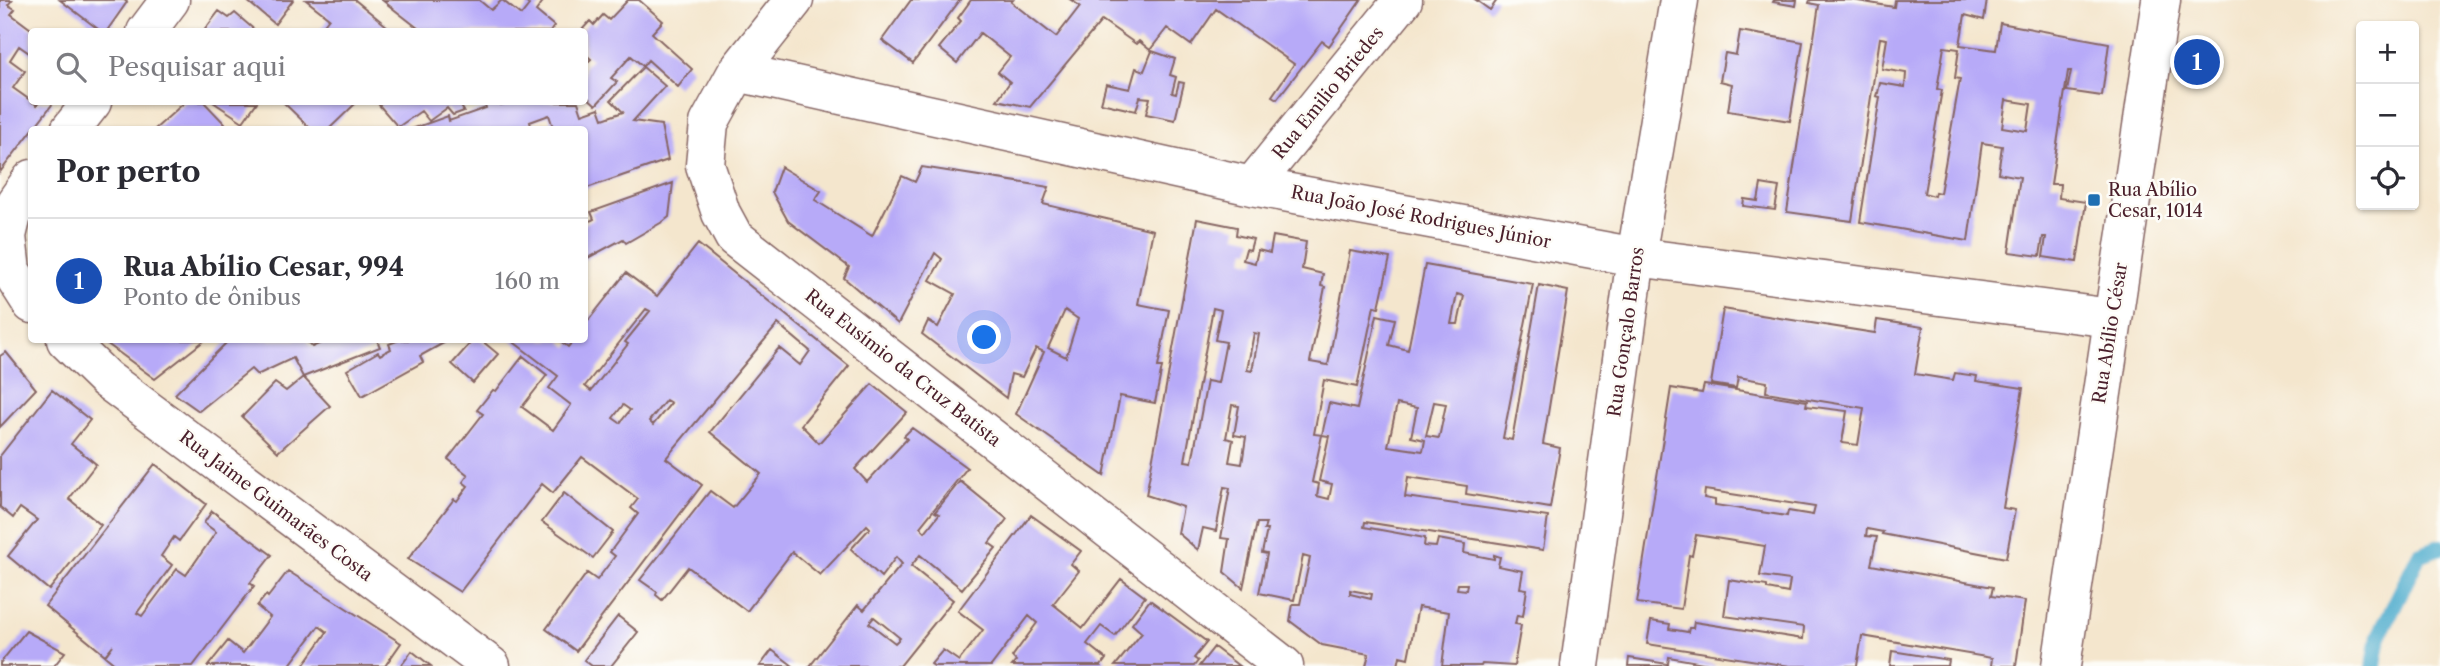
<!DOCTYPE html>
<html lang="pt">
<meta charset="utf-8">
<style>
body{margin:0;font-family:"Libre Caslon Text",serif;background:#f2f2f3;color:#2b2b33}
.controls{position:absolute;right:21px;top:21px;display:grid;overflow:hidden;border-radius:7px;box-shadow:0 2px 5px #0004}
.controls button{width:63px;height:63px;display:grid;place-items:center;padding:0;border:0;border-bottom:2px solid #e1e1e2;background:#fff;color:#2b2b33;font:35px sans-serif}
.you{position:absolute;left:985px;top:338px;width:24px;height:24px;margin:-18px;border:5px solid #fff;border-radius:50%;background:#1a73e8;box-shadow:0 0 0 10px #1a73e833}
.badge{display:grid;place-items:center;width:46px;height:46px;border-radius:50%;background:#111827;color:#fff;font-size:23px;font-weight:700}
.pin{position:absolute;translate:-50% -50%;border:4px solid #fff;box-shadow:0 2px 7px #0006}
.list{margin:0;padding:0;list-style:none}
h2{display:flex;justify-content:space-between;align-items:center;height:91px;margin:0;padding:0 28px;font-size:30px}
h2 small{font-size:23px;font-weight:400;color:#7c7c81}
.list li{display:grid;grid-template-columns:46px 1fr auto;gap:21px;align-items:center;box-sizing:border-box;height:126px;padding:0 28px;border-top:2px solid #e1e1e2}
.list b{display:block;font-size:26px;white-space:nowrap}
.list p{margin:0;font-size:23px;white-space:nowrap;color:#7c7c81}
.list em{font-size:23px;font-style:normal;color:#7c7c81}
.icon{flex:none;width:38px;height:38px;fill:none;stroke:currentColor;stroke-width:2;stroke-linecap:round;stroke-linejoin:round}
.map{position:relative;flex:none;width:2440px;height:666px;overflow:hidden}
.search{position:absolute;background:#fff;box-shadow:0 2px 5px #0004;left:28px;top:28px;width:560px;height:77px;display:flex;align-items:center;gap:18px;box-sizing:border-box;padding:0 24px;border-radius:7px;color:#7c7c81;font-size:26px}
.panel{position:absolute;background:#fff;box-shadow:0 2px 5px #0004;left:28px;top:126px;width:560px;height:217px;border-radius:7px}
.map>svg:first-child{display:block}
</style>
<div class="map">
<svg width="2440" height="666" viewBox="0 0 2440 666">
<rect width="100%" height="100%" fill="#fdfcf7"/>
<filter id="ink" filterUnits="userSpaceOnUse"><feTurbulence type="fractalNoise" baseFrequency=".0143" numOctaves="2"/><feDisplacementMap in="SourceGraphic" scale="14" xChannelSelector="R" yChannelSelector="G"/><feConvolveMatrix kernelMatrix="1 2 1 2 8 2 1 2 1" color-interpolation-filters="sRGB"/></filter>
<filter id="wash" filterUnits="userSpaceOnUse"><feTurbulence type="fractalNoise" baseFrequency=".00686" numOctaves="4" result="noise"/><feDisplacementMap in="SourceGraphic" scale="28" xChannelSelector="R" yChannelSelector="G"/><feGaussianBlur stdDeviation="1.57" result="paint"/><feColorMatrix in="noise" values="0 0 0 0 0 0 0 0 0 0 0 0 0 0 0 0 0 1.4 0 .05"/><feComposite in="paint" operator="in"/></filter>
<g filter="url(#wash)">
<rect width="100%" height="100%" fill="#f4e6cd"/>
<g fill="none" stroke-linecap="round" stroke-linejoin="round">
<!-- stream -->
<path stroke="#4eaccd" stroke-width="16" d="M2374,666L2379,636L2419,555L2440,547"/>
</g>
<g id="blocks">
<!-- building -->
<path fill="#b7aaf8" fill-rule="evenodd" d="M0,0H12L8,5L15,9L11,14L35,32H32V55L19,46L10,60L25,71L13,88L37,105L39,102H54L0,172Z
M60,0H124L127,2L106,32H102Z
M246,0H293L275,24Z
M306,0H355L394,32H318L329,18Z
M382,0H479L491,10L502,0L521,15L529,5L523,0H544L536,11L554,26L550,32H423Z
M628,0H639L663,21L652,33L692,69L678,87L648,60L643,66L631,56L611,78L617,82L596,105L584,94V66L591,59L584,53V32H580L590,21L594,25L603,15L609,20Z
M911,0H960L913,63L882,40Z
M971,0H1013L1011,2L1056,37L1080,6L1071,0H1361L1329,46L1322,41L1277,99L1272,96L1294,64L1216,9L1191,45L1167,28L1150,50L1139,41L1136,44L1102,20L1030,107L997,100L1010,82L998,72L1010,57L980,33L957,63L939,48L961,21L958,18Z
M1476,0H1497L1490,10Z
M1774,0H1797L1796,6L1773,2Z
M1810,0H1852L1894,7L1895,0H1987L1984,20L1965,15L1960,45L1996,50L2000,23L2109,43L2102,96L2067,91L2071,71H2068L2051,184H2060L2059,198L2086,202L2077,262L2043,257L2046,237H2043L2040,256L2009,252L2020,177L1998,173L2002,146L1982,143L1968,241L1860,222L1880,97L1876,96L1877,93H1878L1880,83L1905,87L1906,73L1882,69L1887,39L1880,38L1852,221L1787,212L1819,5L1809,3ZM1944,47L1959,49L1955,78L1960,79L1940,193L1935,192L1934,196L1924,193L1942,90L1937,89ZM2006,100L2031,104L2027,131L2002,127Z
M219,11L229,18L235,13L257,32H203Z
M1740,31L1803,42L1790,121L1728,111L1732,84L1720,81L1725,53L1736,55Z
M1152,51L1175,59L1170,75L1176,77L1172,93L1176,94L1179,82L1184,83L1175,120L1146,114L1150,98L1140,97L1136,111L1101,103L1106,84L1130,89L1136,68L1144,71Z
M643,67L665,86L633,121L661,125L668,160L584,189V130H554L549,115L530,122L532,130H409L448,116L449,121L486,108L484,102H506L500,105L512,102H578L582,114L599,108L603,119L623,112L611,100Z
M185,102H204L225,124L222,126L226,130H154Z
M213,102H257L243,122Z
M283,102H357L328,130H312Z
M384,102H458L464,111L453,115L447,108L429,121L421,111L398,127L379,105Z
M781,167L821,191L815,200L872,236L902,176L915,182L922,167L1049,187L1043,204L1153,230L1138,304L1169,310L1158,367H1162L1155,403L1120,396L1104,476L1016,414L1044,352L1036,348L1022,377L1011,374L1006,398L922,334L928,321L938,327L955,294L930,280L942,259L935,253L898,324L844,278L849,267L788,221L772,192ZM1065,310L1078,319L1066,357L1048,348Z
M673,183L669,217L664,221L626,243L623,239L584,260V224L594,219L591,212Z
M1761,184L1779,187L1775,210L1743,206L1744,199L1758,201Z
M1197,219L1237,227L1236,235L1253,239L1250,250L1246,249L1243,260L1255,263L1258,250L1270,253L1273,236L1306,242L1302,269L1323,274L1321,286L1325,287L1310,362L1328,365L1350,251L1390,258L1379,307L1374,306L1357,387L1324,380L1314,434L1322,435L1329,403L1357,409L1377,315L1395,319L1389,345L1408,350L1425,265L1533,284L1503,438L1512,440L1539,285L1568,291L1543,444L1560,448L1550,508L1466,494L1467,486L1408,477L1405,497L1548,517L1543,550L1365,522L1364,527L1425,538L1424,546L1436,547L1438,539L1465,544L1464,553L1494,559V555L1500,557L1498,566L1523,571L1520,588L1527,589L1523,616L1517,615L1515,624L1521,625L1514,666L1482,664L1481,666H1442L1449,612L1418,607L1408,658L1400,656L1398,666H1366L1369,654L1322,645L1290,621L1293,604H1300L1310,558L1303,556L1294,600L1259,593L1267,554L1262,553L1267,530H1264L1266,523H1257L1243,588L1224,572L1229,539L1221,538L1230,488L1224,487L1216,531L1203,528L1198,550L1178,533L1183,507L1146,495ZM1457,294L1464,296L1458,324H1451ZM1213,308L1221,310L1215,340L1226,342L1218,383L1207,381L1192,462L1185,461ZM1254,333L1259,334L1252,371L1247,370ZM1434,402L1446,404L1439,438L1426,436ZM1397,404L1417,408L1411,437L1425,440L1423,451L1388,446ZM1232,405L1239,406L1234,435L1246,437L1242,464L1229,462L1233,440L1226,438ZM1322,435L1329,436L1319,481L1332,484L1329,499L1317,496L1319,484L1312,482ZM1458,584H1467L1466,590L1457,589ZM1350,590L1372,594L1371,599L1350,594Z
M698,244L849,366L801,425L819,443L872,384L907,412L855,469L867,482L907,439L904,436L912,428L967,468L920,527L925,532L939,514L935,512L960,481L1007,519L989,543L996,548L962,589L920,555L911,566L953,600L900,666H810L858,605L864,610L902,564L896,557L881,577L851,549L870,528L867,525L820,575L792,552L747,611L688,567L662,600L656,595L657,592L640,580L710,491L733,508L761,474L710,432L779,348L800,365L810,351L778,324L666,458L702,485L576,651L546,629L587,573L597,580L615,556L610,552L638,514L631,508L638,499L582,457L553,493L542,484L460,592L408,559L454,499L457,501L468,486L463,482L468,475L448,459L483,414L477,410L493,390L496,391L523,356L547,375L522,407L553,430L571,405L549,388L558,376L511,340H559L568,347L574,340H584V326L626,273L657,296ZM646,309L650,311L625,342L628,344L591,391L585,386ZM666,400L671,403L653,425L649,421ZM623,405L630,410L620,423L613,418ZM874,617L900,638L895,643L869,623Z
M1723,309L1875,333L1877,320L1923,327L1915,374L1953,380L1955,373L1977,376L1976,381L2023,388L2003,508L2015,510L2006,558L1882,534L1883,532L1867,529L1866,536L1877,537L1871,565L1993,587L1991,596L2025,601L2016,666H1991L1992,658L1862,636L1857,666H1790L1647,644L1651,621L1670,624L1669,629L1688,632L1689,628H1693L1694,622L1803,639L1804,627L1724,616L1729,580L1767,586V589L1788,593L1790,580L1760,576L1765,546L1696,535L1692,556L1689,555L1681,609L1637,603L1671,388L1702,393L1704,385L1807,401L1806,406L1847,411L1842,443L1858,445L1864,408L1766,392L1767,382L1738,377L1736,388L1711,384ZM1705,490L1815,507L1813,515L1788,511L1787,516L1715,505V500L1704,498Z
M102,340H205L155,379Z
M229,340H306L312,347L328,340H377L380,347L303,377L330,406L278,452L242,417L275,383L286,391L303,377L293,358L257,375L251,369L199,411L175,394Z
M399,340H449L420,356L423,362L362,396L347,370L378,352L380,355L391,349L389,344Z
M473,340H481L498,354L473,383L452,364Z
M6,352L36,389L0,427V356Z
M52,390L90,420L71,444L96,464L69,499L101,525L49,590L8,556L37,520L20,508L13,518L0,507V456Z
M155,464L206,504L179,541L174,537L161,556L172,565L137,613L142,616L177,569L186,575L216,532L204,523L212,511L272,555L250,583L254,586L193,666H117L105,656L113,645L105,655L45,606Z
M564,493L613,532L593,558L542,522Z
M1031,515L1081,551L1071,564L1079,571L1053,604L1083,628L1121,579L1145,597L1115,636L1101,626L1087,644L1106,659L1101,666H1012L1016,661L1012,657L1037,623L1029,616L991,666H934L931,664L943,650L959,661L983,630L958,611Z
M288,571L401,643L385,666H303L327,632L319,626L289,666H208L228,641L243,653L270,617L257,606L266,595L268,597Z
M1150,600L1207,642L1194,658L1198,661L1194,666H1115L1142,633L1132,624Z
M618,616L638,632L611,666H592L584,660Z
M26,631L65,652L54,666H0V663Z
M1214,647L1239,666H1199Z
M772,650L793,666H760Z
M412,651L431,666H401Z
M1892,651L1949,660L1948,666H1890Z
M1669,657L1715,665V666H1628L1629,658L1668,664Z"/>
</g>
</g>
<g filter="url(#ink)">
<use href="#blocks" fill-opacity="0" stroke="#866564" stroke-width="2"/>
<g fill="none" stroke-linecap="round" stroke-linejoin="round">
<defs>
<path id="street" d="M794,0L737,72L709,123L705,165L721,213L734,237L1284,666
M146,32L170,0
M737,72L1252,186L1636,257L2112,318
M70,130L92,102
M32,179L15,203L7,236L11,271L32,304
M1252,186L1403,0
M66,340L106,379L491,666
M1580,666L1636,257L1679,0"/>
<path id="secondary" d="M2061,666L2161,0"/>
</defs>
<!-- street casing -->
<use href="#street" stroke="#866564" stroke-width="41"/>
<!-- secondary casing -->
<use href="#secondary" stroke="#866564" stroke-width="41"/>
<!-- street -->
<use href="#street" stroke="#fff" stroke-width="38"/>
<!-- secondary -->
<use href="#secondary" stroke="#fff" stroke-width="38"/>
</g>
</g>
<!-- markers -->
<rect fill="#1f6fb2" stroke="#fdfcf7" stroke-width="2.5" x="2087" y="193" width="14" height="14" rx="3.5"/>
<g text-anchor="middle" dominant-baseline="central" stroke-width="5" stroke-linejoin="round" paint-order="stroke">
<!-- street labels -->
<g font-size="18" fill="#4a1f2b" stroke="#fdfcf7">
<text transform="translate(1328 93) rotate(-51)">Rua Emilio Briedes</text>
<text transform="translate(1421 217) rotate(11)">Rua João José Rodrigues Júnior</text>
<text transform="translate(1626 332) rotate(-82)">Rua Gonçalo Barros</text>
<text transform="translate(2110 333) rotate(-81)">Rua Abílio César</text>
<text transform="translate(903 368) rotate(38)">Rua Eusímio da Cruz Batista</text>
<text transform="translate(276 506) rotate(37)">Rua Jaime Guimarães Costa</text>
</g>
<!-- poi labels -->
<g font-size="18" fill="#4a1f2b" stroke="#fdfcf7" text-anchor="start">
<text x="2108" y="190">Rua Abílio<tspan x="2108" dy="21">Cesar, 1014</tspan></text>
</g>
</g>
</svg>
<div class="controls">
<button>+</button>
<button>−</button>
<button><svg class="icon" aria-label="locate" viewBox="0 0 24 24"><circle cx="12" cy="12" r="6"/><path d="M12 2v4M12 18v4M2 12h4M18 12h4"/></svg></button>
</div>
<div class="you"></div>
<div class="pin badge" style="left:2197px;top:62px;background:#1a4fb4">1</div>
<div class="search"><svg class="icon" aria-label="search" viewBox="0 0 24 24"><circle cx="10" cy="10" r="6"/><path d="M15 15l6 6"/></svg>Pesquisar aqui</div>
<section class="panel">
<h2>Por perto<small></small></h2>
<ul class="list">
<li><span class="badge" style="background:#1a4fb4">1</span><div><b>Rua Abílio Cesar, 994</b><p>Ponto de ônibus</p></div><em>160 m</em></li>
</ul>
</section>
</div>
